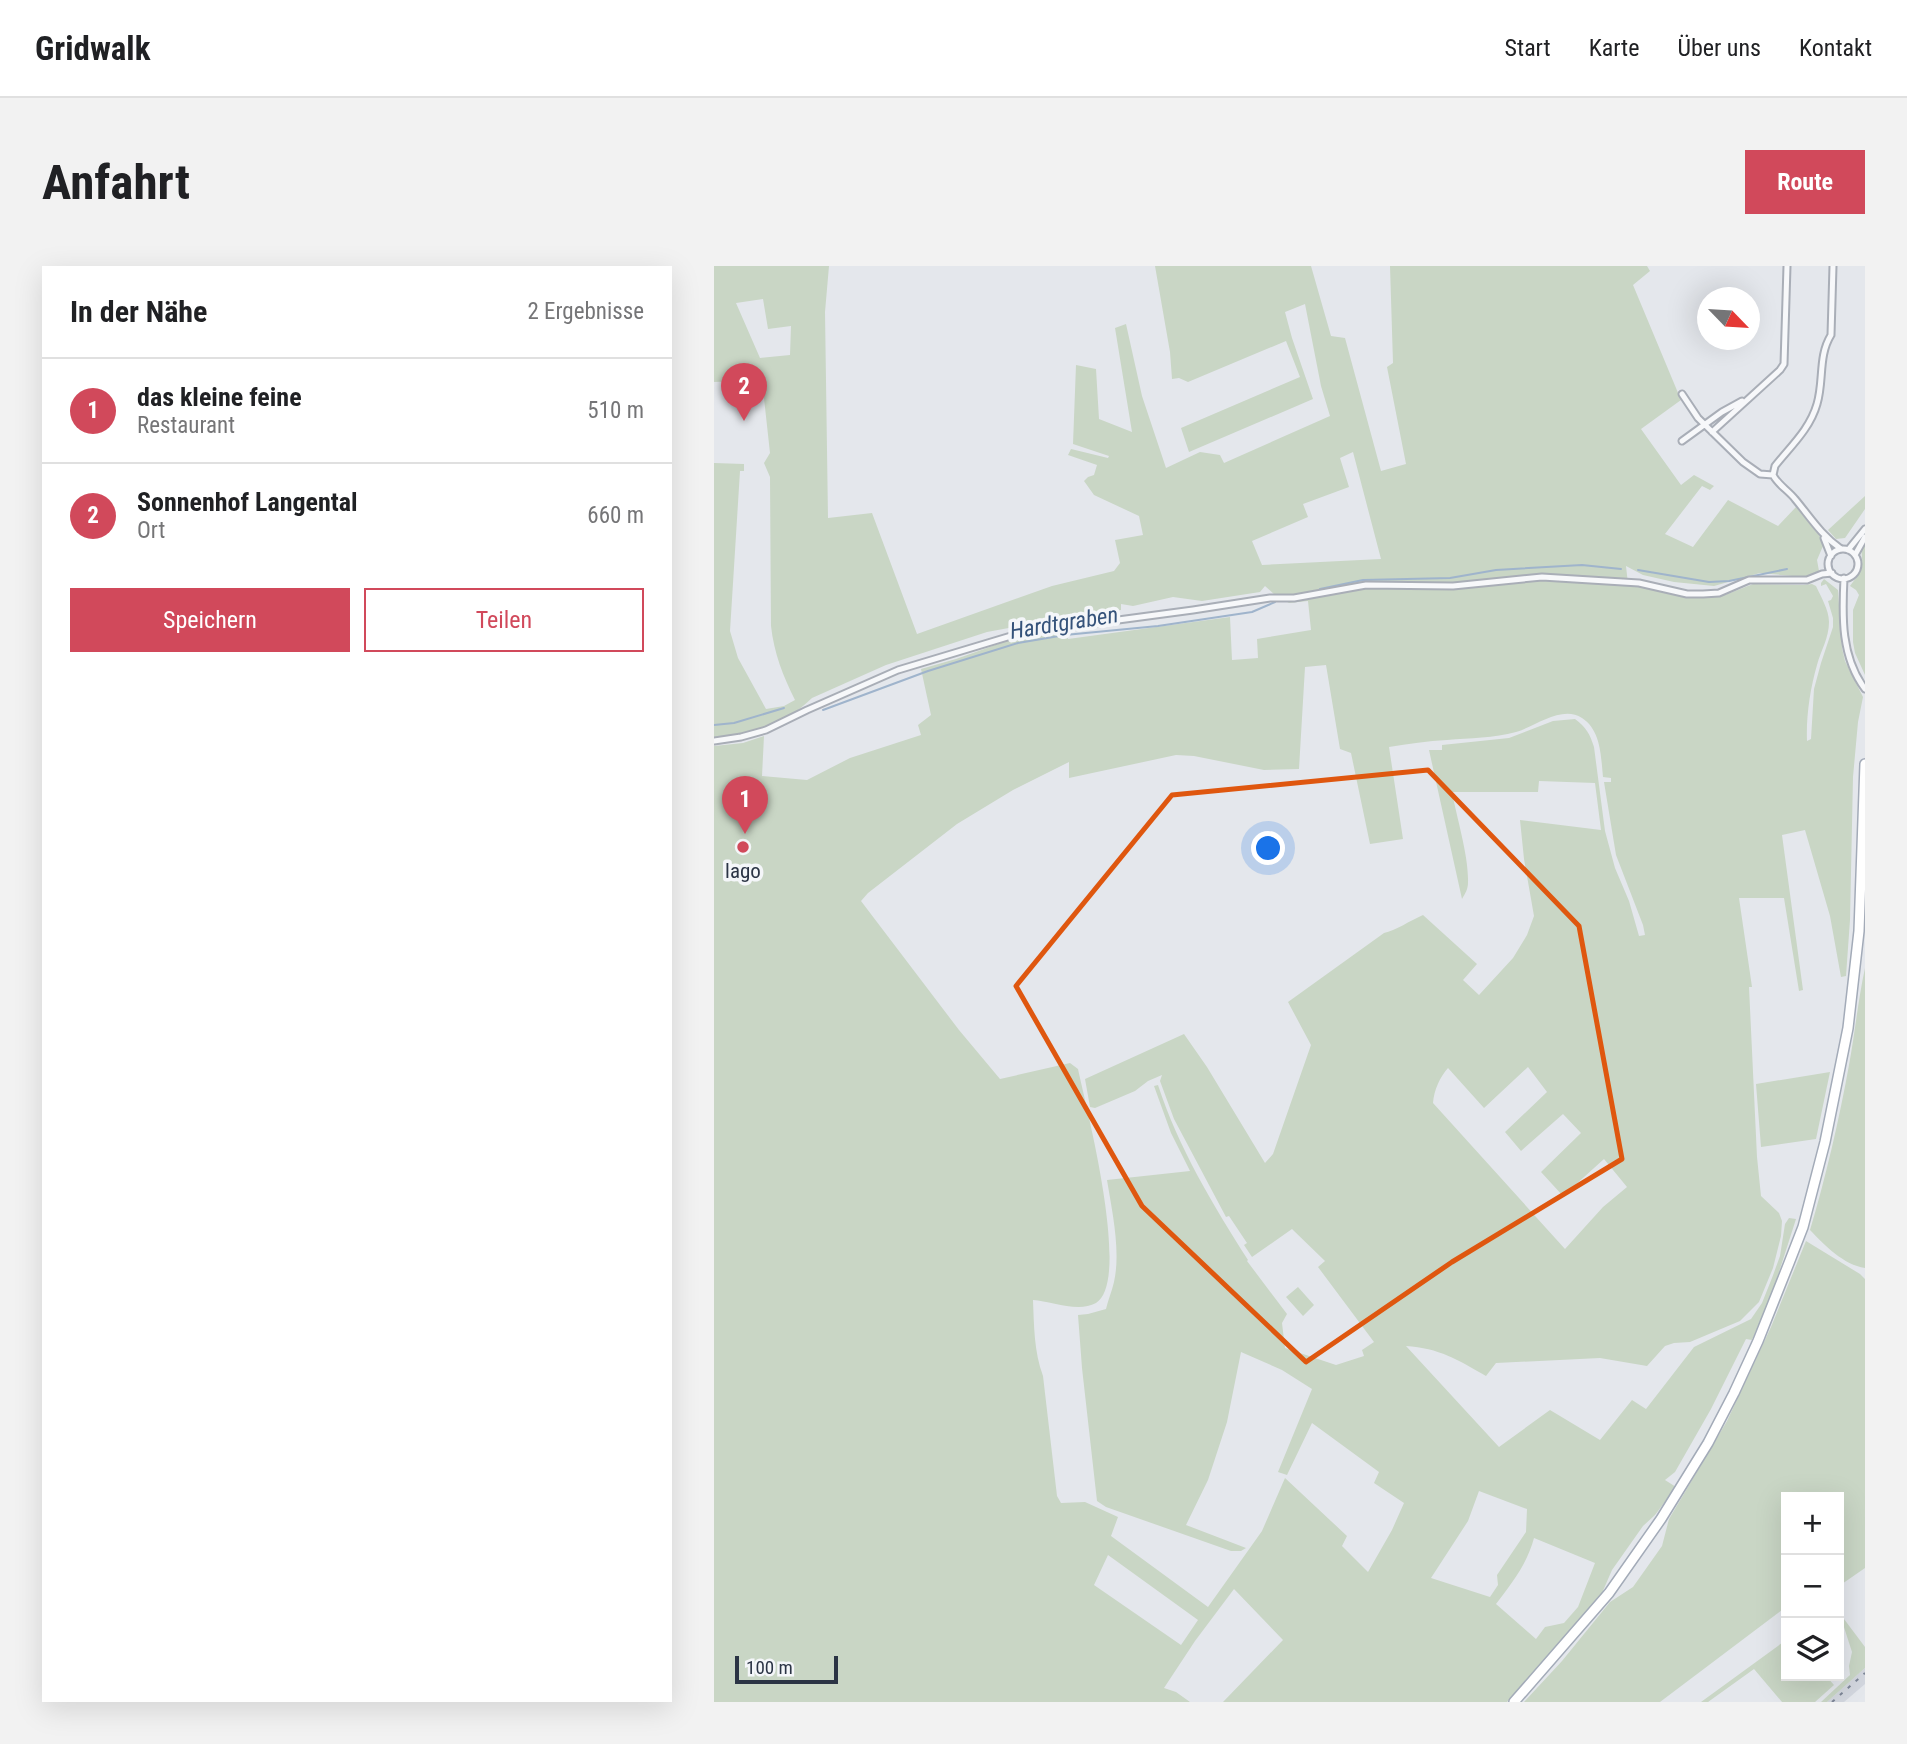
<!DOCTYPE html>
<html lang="de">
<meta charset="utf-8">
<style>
body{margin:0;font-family:"Roboto Condensed",sans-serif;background:#f2f2f2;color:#202124}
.controls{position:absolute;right:21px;bottom:21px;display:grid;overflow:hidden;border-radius:0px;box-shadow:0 7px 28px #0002}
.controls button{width:63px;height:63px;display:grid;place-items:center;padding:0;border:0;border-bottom:2px solid #e0e0e0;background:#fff;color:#202124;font:35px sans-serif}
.compass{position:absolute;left:983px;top:21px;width:63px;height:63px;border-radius:50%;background:#fff;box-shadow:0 7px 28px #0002;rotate:115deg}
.scale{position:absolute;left:21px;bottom:18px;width:103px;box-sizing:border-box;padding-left:7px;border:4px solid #2b3445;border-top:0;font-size:19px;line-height:24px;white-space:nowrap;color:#2b3445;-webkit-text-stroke:5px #f4f6f9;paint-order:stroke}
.you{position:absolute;left:555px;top:583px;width:24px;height:24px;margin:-18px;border:5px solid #fff;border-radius:50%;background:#1a73e8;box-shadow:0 0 0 10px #1a73e833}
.badge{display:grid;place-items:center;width:46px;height:46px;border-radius:50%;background:#d1495b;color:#fff;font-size:23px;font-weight:700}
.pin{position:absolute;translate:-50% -58px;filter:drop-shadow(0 2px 4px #0008)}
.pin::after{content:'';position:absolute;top:37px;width:24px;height:21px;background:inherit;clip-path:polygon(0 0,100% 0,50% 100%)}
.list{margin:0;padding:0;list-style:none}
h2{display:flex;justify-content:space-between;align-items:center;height:91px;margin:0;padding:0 28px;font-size:30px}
h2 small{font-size:23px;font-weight:400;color:#757577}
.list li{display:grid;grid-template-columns:46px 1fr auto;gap:21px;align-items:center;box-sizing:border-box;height:105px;padding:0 28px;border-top:2px solid #e0e0e0}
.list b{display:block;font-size:26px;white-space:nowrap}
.list p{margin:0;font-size:23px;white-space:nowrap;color:#757577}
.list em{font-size:23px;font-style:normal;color:#757577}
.actions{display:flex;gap:14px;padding:21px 28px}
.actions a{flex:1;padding:16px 0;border:2px solid #d1495b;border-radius:0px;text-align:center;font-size:24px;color:#d1495b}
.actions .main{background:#d1495b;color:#fff}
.icon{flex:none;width:38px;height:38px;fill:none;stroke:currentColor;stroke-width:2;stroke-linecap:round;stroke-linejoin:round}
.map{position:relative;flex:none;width:1151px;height:1436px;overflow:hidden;border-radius:0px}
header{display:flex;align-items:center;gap:42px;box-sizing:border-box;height:98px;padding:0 35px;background:#fff;border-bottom:2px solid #e0e0e0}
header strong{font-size:33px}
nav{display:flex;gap:38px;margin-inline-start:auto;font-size:24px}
.intro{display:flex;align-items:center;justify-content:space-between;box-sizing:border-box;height:168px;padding:0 42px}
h1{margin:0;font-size:49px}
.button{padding:18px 32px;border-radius:0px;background:#d1495b;color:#fff;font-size:24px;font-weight:700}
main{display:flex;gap:42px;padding:0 42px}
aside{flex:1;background:#fff;border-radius:0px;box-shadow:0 7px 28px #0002}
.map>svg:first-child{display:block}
</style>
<header>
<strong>Gridwalk</strong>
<nav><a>Start</a><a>Karte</a><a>Über uns</a><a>Kontakt</a></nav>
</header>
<div class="intro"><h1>Anfahrt</h1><a class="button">Route</a></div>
<main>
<aside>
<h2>In der Nähe<small>2 Ergebnisse</small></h2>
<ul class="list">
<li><span class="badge">1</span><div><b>das kleine feine</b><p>Restaurant</p></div><em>510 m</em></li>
<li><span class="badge">2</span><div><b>Sonnenhof Langental</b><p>Ort</p></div><em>660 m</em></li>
</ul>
<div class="actions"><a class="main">Speichern</a><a>Teilen</a></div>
</aside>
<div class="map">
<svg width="1151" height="1436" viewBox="0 0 1151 1436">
<rect width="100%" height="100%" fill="#e4e7ec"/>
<!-- built -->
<path fill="#d2d6de" d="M1151,1402V1418L1130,1436H1113Z"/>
<!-- green -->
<path fill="#c9d6c5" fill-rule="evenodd" d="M0,0H115L111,46L114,252L158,247L203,368L338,320L400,305L406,297L401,274L429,269L425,250L380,229L370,215L374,211L380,209L383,199L354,189L357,183L394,192L395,190L359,178L362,99L382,103L385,153L418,166L401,62L412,58L428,130L452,202L486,186L506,189L510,197L616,150L607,120L591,38L571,46L578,72L599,133L475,186L467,162L586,111L572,75L474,116L465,112L458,113L456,86L441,0H597L617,70L631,72L667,205L692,198L673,101L679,97L676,0H933L936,5L919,19L967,134L927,163L967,219L980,209L1000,220L996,224L988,220L951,268L979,281L1014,234L1064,260L1082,241L1108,273L1109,280L1103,294L1105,305L1090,311L1046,307L1000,320L960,316L929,309L912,300L914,318L969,331L1011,329L1039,318L1089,319L1098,318L1102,320C1107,331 1115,344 1115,356C1115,372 1107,384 1103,399C1096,423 1092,451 1093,475L1097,473L1100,423L1107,397L1119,361V352L1114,335L1117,334L1119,330L1112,318L1107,320V317L1110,313L1124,324L1128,382L1131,395L1149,431L1144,456L1139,511L1136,654L1132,710L1127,711L1116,650L1091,564L1068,569L1089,724L1085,725L1070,632H1025L1038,721H1035L1043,891L1047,930L1065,947L1068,955L1067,970L1059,1002L1045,1036L1026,1055L976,1076L960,1077L951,1080L933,1100L886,1092L782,1097L772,1110C744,1094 725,1082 692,1080L785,1181L836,1144L886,1174L918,1134L932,1143L980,1081L1037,1053L1048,1037L1058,1012L1066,990L1071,958L1075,952L1082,953L1057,1031L1038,1074L1032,1073L997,1143L961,1206L951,1214L962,1221L941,1249L929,1260L898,1304L888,1327L793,1436H509L569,1374L520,1323L481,1375L450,1422L462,1426L476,1436H0V480L29,477L50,470L48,510L93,514L136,492L207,469L204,459L217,449L207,403L242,393L307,370L352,364L354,373L516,351L518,394L544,392L543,373L597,364L594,335L575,337L561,329L551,320L546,326L488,335L459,331L419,340L407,338V344L343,353L273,366L172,399L98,432C80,450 53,464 28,469C19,471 9,471 0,471V197L30,198V205H26L16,365L24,392L52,443L70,440L81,434C69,410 60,387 57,360L56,211L50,197L56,187L48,114L0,116ZM49,33L54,63L77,60L76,89L46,92L22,37ZM639,186L667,293L548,299L538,275L594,251L589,238L635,221L626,192ZM612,399L626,483L637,487L656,578L689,573L675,481C694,478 714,475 733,474C756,472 780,472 802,466C822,460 848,439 868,452C887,464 887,491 889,511L897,512V516H890L902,589L929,659L931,669L925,670L915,635L901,602L891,565L880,481C876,468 872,461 861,453L839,455L795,472L728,479V484H715L748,633C751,628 754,623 754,617C755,591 743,553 738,526H824L825,515L881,517L887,564L806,554L810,593L820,650L813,669L799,692L765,729L749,714L763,698L709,649C697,654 681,665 670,667L574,736L597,779L559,888L551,897L493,801L470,768L371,813L376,841L381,842L421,825L434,815L448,809L446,815L460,853L512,951L515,950L533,977L530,979L538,991L578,963L611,995L604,1001L660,1076L648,1084L650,1090L622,1099L571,1082L568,1057L573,1048L533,995L534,994C499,939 464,881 444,819L440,820L457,867L476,905L393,914C398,945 407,985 400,1016C398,1025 394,1034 392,1043L374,1048L364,1049L368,1102L383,1235L392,1241L517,1285H527L532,1282L472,1259L494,1214L513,1156L527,1086L568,1104L598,1123L564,1206L573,1209L598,1157L665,1206L660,1217L690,1237L678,1264L654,1306L628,1280L633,1270L571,1212L548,1265L494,1341L397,1270L404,1251L371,1236L347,1237L343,1230L329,1110C320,1086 320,1059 319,1034C337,1035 364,1047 382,1037C418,1015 372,841 364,803L356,797L286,813L245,764L147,635L154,627L243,558L299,524L355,496V512L462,489L480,490L550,504L585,503L591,401ZM814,801L833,826L791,866L807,885L849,848L867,867L827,906L849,930L890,893L913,921L889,941L851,983L719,837C720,824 726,811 734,802L770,842ZM765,1225L813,1243L812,1266L783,1309L784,1319L776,1331L717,1312L754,1255ZM820,1272L881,1297L864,1341L850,1357L831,1361L822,1373L782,1338C798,1317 813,1298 820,1272ZM394,1289L484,1354L467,1379L380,1319Z
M1151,230V243L1131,272L1122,273L1114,264Z
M1151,276V409L1141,387L1139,376V344L1145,329L1142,324L1136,320C1140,314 1148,307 1148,299C1149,289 1145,286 1151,276Z
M1151,702V1002C1130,999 1110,979 1096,964C1112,910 1125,854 1135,799C1141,767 1144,734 1151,702Z
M1116,806L1102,873L1047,881L1042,818Z
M1092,975L1146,1008L1151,1013V1302L1125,1320V1231H1072V1341L946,1436H810L848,1395L896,1336L919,1321L948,1280L955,1253L1013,1155L1057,1061Z
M584,1021L600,1039L589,1050L572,1031Z
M1130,1353L1151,1381V1402L1113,1436H1107L1136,1409L1135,1400L1138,1386L1128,1355Z
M1072,1374V1410H1112L1120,1419L1101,1436H1068L1040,1403L994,1436H987Z"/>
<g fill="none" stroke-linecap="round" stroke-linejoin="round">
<!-- stream -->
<path stroke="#9fb4cc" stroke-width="2" d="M924,304L995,316L1015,315L1073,303
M606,323L649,314L736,312L782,304L868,299L907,303
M109,444L214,405L304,377L351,369L444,360L538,346L561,336
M0,459L20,457L70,442"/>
<defs>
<path id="street" d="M1119,0L1117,69C1104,90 1110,115 1103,138C1096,163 1076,181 1061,200L1059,209C1064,219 1074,224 1081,233C1096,251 1107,269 1127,283
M968,128L984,152L1029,196L1046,208L1059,209
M998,166L1066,104L1070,98L1073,0
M968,175L1008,146L1028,135
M1110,272L1117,290
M1114 298a15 15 0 1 1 30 0a15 15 0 1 1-30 0Z
M1134,284L1151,263
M1141,289L1151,271
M1130,312C1128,351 1127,391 1151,423
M0,475L27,471L52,464L93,444L184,404L307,367L479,344L556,332H580L652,319L739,320L828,311L925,317L973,328H989L1005,327L1035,314H1093L1108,308L1118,307"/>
<path id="primary" d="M800,1436L895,1327L947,1253L994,1177L1020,1127L1044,1075L1075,997L1089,961L1111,876L1134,762L1145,665L1151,498"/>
</defs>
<!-- street casing -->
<use href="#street" stroke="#a9aeb7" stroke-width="9"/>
<!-- primary casing -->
<use href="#primary" stroke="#a3abb8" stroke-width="12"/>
<!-- street -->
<use href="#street" stroke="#f7f8fa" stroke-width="5"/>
<!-- primary -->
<use href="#primary" stroke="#fff" stroke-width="9"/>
<!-- rail -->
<path stroke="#7d8696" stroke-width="2" stroke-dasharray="3.5 7" stroke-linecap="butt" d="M1118,1436L1151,1407"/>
</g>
<!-- marked area -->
<path fill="none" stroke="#df570f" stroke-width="5" stroke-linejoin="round" d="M714,504L865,660L908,893L738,996L592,1096L428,940L302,720L458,529Z"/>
<!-- markers -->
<circle fill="#d1495b" stroke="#f4f6f9" stroke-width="2.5" cx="29" cy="581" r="7"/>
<g text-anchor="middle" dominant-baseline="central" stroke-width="7" stroke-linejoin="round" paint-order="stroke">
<!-- poi labels -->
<g font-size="21" fill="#2b3445" stroke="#f4f6f9">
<text x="29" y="605">lago</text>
</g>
<!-- water labels -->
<g font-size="23" font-style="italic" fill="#34527a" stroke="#f4f6f9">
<text transform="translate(350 357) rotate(-9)">Hardtgraben</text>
</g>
</g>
</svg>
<div class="controls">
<button>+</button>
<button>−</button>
<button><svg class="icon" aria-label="layers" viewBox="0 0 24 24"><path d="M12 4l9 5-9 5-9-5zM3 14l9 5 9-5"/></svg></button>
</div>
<svg class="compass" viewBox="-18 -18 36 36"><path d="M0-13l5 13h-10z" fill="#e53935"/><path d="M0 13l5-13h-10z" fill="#757577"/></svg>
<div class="scale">100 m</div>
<div class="you"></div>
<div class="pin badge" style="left:31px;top:568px">1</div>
<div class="pin badge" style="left:30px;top:155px">2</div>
</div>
</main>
